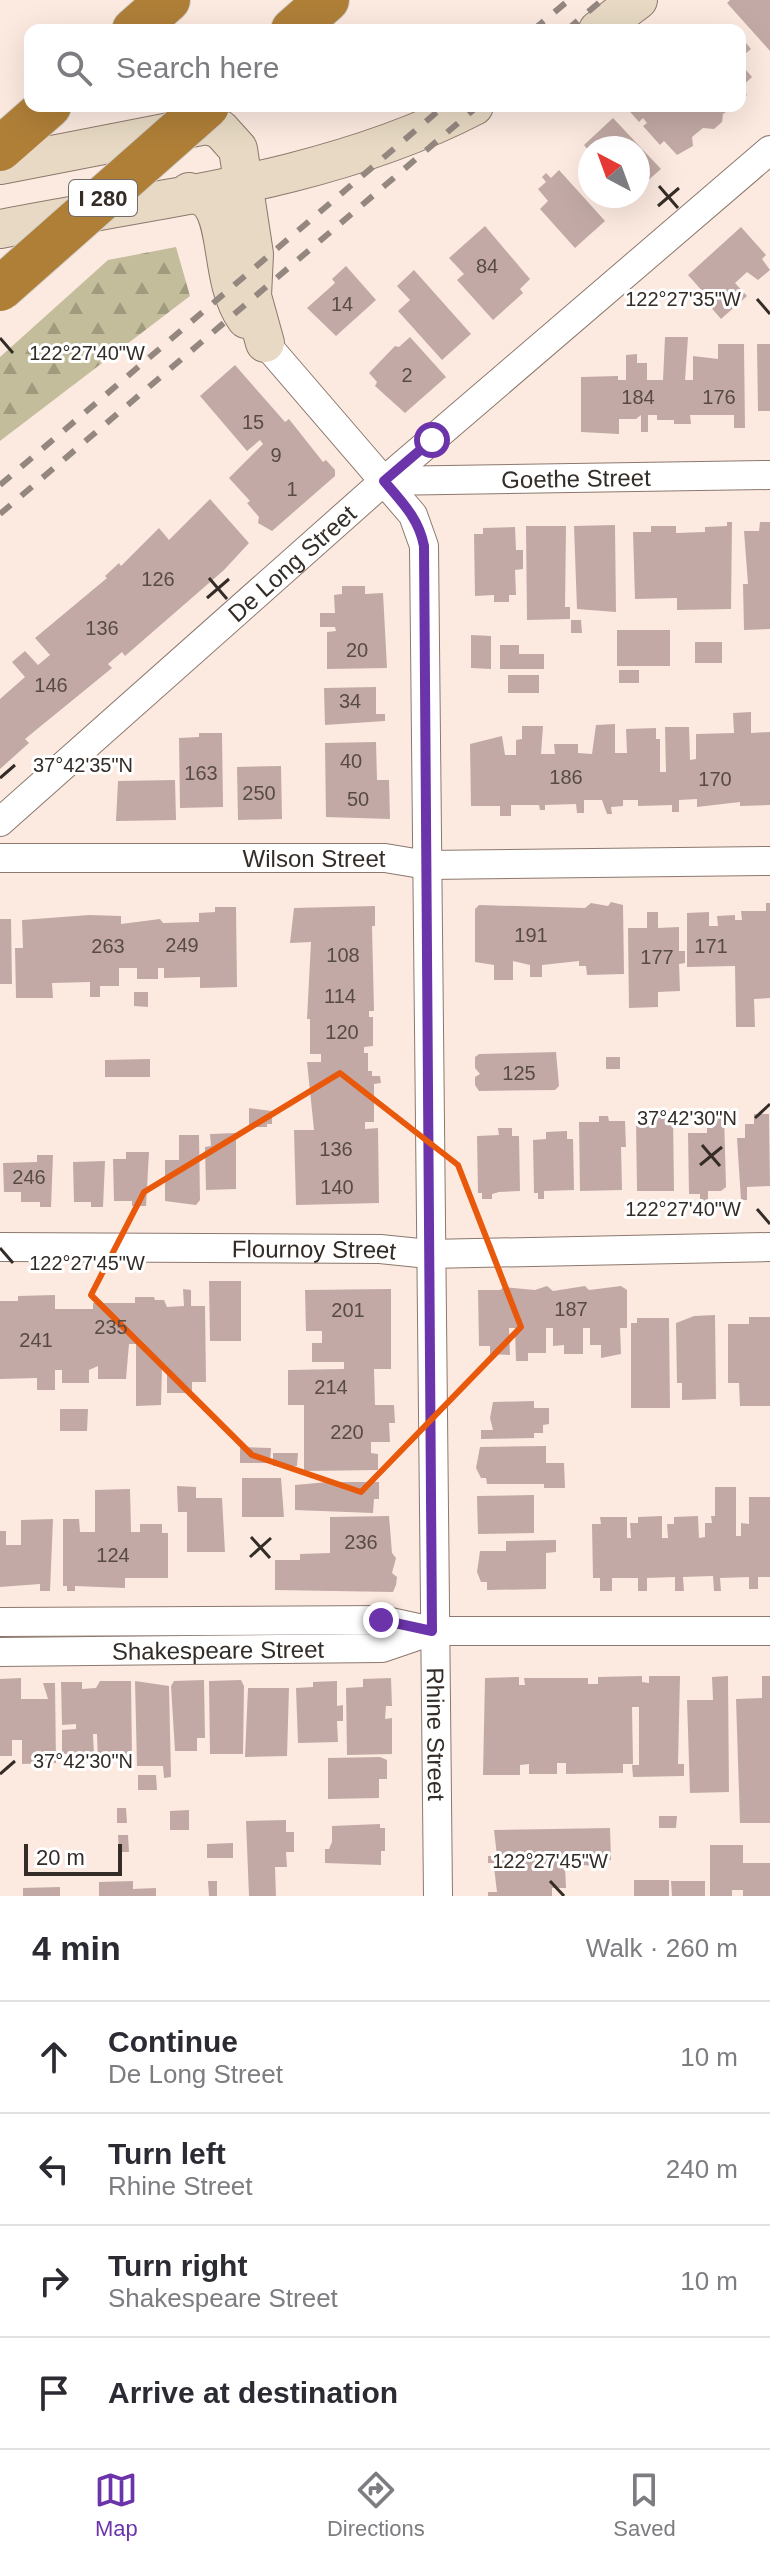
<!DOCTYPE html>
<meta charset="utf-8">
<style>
body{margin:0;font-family:Arial,sans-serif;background:#f7f7f7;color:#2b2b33}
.compass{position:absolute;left:578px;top:136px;width:72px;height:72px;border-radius:50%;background:#fff;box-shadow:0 8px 32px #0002;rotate:319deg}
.scale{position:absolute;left:24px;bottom:20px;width:98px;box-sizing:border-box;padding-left:8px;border:4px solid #342c27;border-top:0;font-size:22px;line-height:28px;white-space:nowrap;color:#342c27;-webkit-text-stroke:6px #fff;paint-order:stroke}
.stop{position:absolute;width:24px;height:24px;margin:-18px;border:6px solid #6c34aa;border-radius:50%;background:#fff}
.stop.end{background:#6c34aa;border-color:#fff;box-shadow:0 2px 8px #0008}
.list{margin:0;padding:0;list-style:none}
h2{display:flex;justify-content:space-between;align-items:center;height:104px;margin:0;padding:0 32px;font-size:34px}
h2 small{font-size:26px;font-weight:400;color:#7c7c81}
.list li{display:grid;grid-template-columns:52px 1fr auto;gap:24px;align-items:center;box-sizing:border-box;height:112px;padding:0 32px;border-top:2px solid #e1e1e2}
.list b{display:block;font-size:30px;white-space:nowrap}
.list p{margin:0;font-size:26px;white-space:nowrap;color:#7c7c81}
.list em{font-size:26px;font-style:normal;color:#7c7c81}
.icon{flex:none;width:44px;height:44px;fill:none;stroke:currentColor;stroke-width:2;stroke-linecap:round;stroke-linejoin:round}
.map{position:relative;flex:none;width:770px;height:1896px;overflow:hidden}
.search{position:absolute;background:#fff;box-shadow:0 8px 32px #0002;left:24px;right:24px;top:24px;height:88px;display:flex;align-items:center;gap:20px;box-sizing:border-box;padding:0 28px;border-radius:16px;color:#7c7c81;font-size:30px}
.sheet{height:552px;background:#fff}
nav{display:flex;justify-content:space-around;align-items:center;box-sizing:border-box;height:112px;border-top:2px solid #e1e1e2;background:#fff;font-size:22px;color:#7c7c81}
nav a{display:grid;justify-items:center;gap:4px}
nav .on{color:#6c34aa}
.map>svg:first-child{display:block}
</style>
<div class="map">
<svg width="770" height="1896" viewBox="0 0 770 1896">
<defs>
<pattern id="forest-firs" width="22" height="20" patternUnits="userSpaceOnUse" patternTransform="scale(2)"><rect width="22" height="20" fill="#c4bd9b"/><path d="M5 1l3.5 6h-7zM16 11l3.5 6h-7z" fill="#a09a7e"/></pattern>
</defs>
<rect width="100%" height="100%" fill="#fceae0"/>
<!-- forest -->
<path fill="url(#forest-firs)" d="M176,247L190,296L0,441V357L108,260Z"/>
<!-- building -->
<path fill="#c2a9a5" d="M730,0H770V51L727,3Z
M740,36L751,49L740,58Z
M740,63L752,77L741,87L747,95L740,101Z
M625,106H735L723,114L722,122L714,129L703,128L692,137L693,146L677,155L664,141L660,145L643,126L647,123L643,118L639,122Z
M613,118L661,169L638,189V148H590V152L584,145Z
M559,170L605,221L575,248L540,209L548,201L538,189L546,182L542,177L546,173L551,178Z
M485,226L530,279L520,289L523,293L493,320L457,280L464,274L449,258Z
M741,227L766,255L762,259L770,270L758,280L747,272L735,283L747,296L721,319L708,304L712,302L688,275Z
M346,266L376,300L336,336L307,308L335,283L332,279Z
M414,270L471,334L442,360L398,311L410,300L397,286Z
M410,337L446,377L405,413L375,386L377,382L369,373L395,346L399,347Z
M665,337H688L685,380H693V356L718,359V344H744L745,428H734V415H690L691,424H674V420H657V415H648V432H641V415L636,419H619V434L581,432V377L618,376V380H626V355L637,354V363H647V380H663Z
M757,344H770V411H758Z
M235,365L285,422L289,419L323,462L326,460L335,470V476L272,531L258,523L259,517L247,503L250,501L229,478L263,444L260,440L247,451L200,396Z
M210,499L249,543L224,570L125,656L122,652L108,664L112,668L25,739L29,743L0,769V699L25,677L12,662L25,651L38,665L50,655L35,638L107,578L105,576L119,563L121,566L159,528L169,540Z
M727,522H732L731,609L677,610V598L635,599L633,532H651V526H676V533L705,532V527L727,526Z
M760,522H770V629L744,630L743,584H748L744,531H759Z
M615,525L616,612L577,609L574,526Z
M526,526H566L565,607H570V619L527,620Z
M515,527L516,550H523V569L515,570L516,595H509V602H494V595L475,596L474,534H483V528Z
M342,586H365V594L383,593L387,668L327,669V632L336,631L335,627H320V613H335L334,595L342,594Z
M571,620H581L582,633H571Z
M617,630H670V666H617Z
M471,635L491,636V669L471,668Z
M695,642H722V663H695Z
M500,645H519V654H544V669H500Z
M619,670H639V683H619Z
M508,675H539V693H508Z
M376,687V714H385V721L325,725L324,688Z
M751,712V733L770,732V805L740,806V802L697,807V799L679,800V812H672V805L638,806V800H623V806L611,807L612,814H607L602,800H584V813H577L576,804L545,805V810H540L539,805H511V816H500V806H471L470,744L502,736L505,755H516V740L522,739V726H543L541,754H555L554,744H578V753L592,754L596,725L615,724V753H627L626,729L656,728V739H660V772H666L665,727H689L690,760L696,759V734L734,733L733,713Z
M199,733H222L223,807L180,808L179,738L199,737Z
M376,742L377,780H389L390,819L326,817L325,743Z
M281,766L282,819L238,820L237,767Z
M175,780L176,820L116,821L118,781Z
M611,902L623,905L624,974L587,975L586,966H579V961L542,965V977H530V965L513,961V980H494V965L475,962V909L479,905L585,908L591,903L608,906Z
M766,903H770V998L754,999L755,1027H736L735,966L687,967V913L709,912V926H718L717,916L735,915V920H742L741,911H766Z
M375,906V926H372L374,1011H369V1017H373V1046L364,1047V1053H368V1071H372V1076H380L381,1083L374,1084V1122H365V1129L378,1128L379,1203L296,1205L294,1130H314L307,1062H321V1054H310V1019H307L311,942L290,943L294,908Z
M215,907H236L237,987L200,988V977L164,978V968H158V979H137V968H119V986H100V997H90V982L52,983L53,998H16L15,948H23L22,920L89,915L121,916V924L160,919L163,923L199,922V913L215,912Z
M647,912H658V928L679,927V951H685V963L679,964L680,991L658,992V1007L629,1008L628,928H647Z
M0,919H11L12,984H0Z
M134,992H148V1007L134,1006Z
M556,1052L559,1086L555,1090L479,1091L475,1085V1077L480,1074L475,1068V1057L479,1054Z
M606,1057H620V1069H606Z
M150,1059V1077H105V1060Z
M249,1108L272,1111V1124H267V1127H249Z
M673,1112L674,1191H637L636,1121L655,1120V1113Z
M754,1114H769L770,1186L747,1187V1200H741L737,1138H745V1124H754Z
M707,1115H724L726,1187L721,1191H708V1203H700V1194H689L688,1133H707Z
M599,1116H608L609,1121H625L626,1147H621L622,1190L580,1191L579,1122H599Z
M498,1128H512V1136H519L520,1191L499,1192L492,1194V1199H482V1193H478L477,1136L499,1135Z
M567,1131V1139H573L574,1190L544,1191V1199H538V1193H534L533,1140L546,1139V1132Z
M236,1133V1189L206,1190L205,1147L211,1146L210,1134Z
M179,1135H199L200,1200L196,1205L165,1201V1160H179Z
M126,1152H149L146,1206H132V1201H114L113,1159H126Z
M37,1155H53L51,1207H40V1202H21V1192H4L3,1163L37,1162Z
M105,1161L103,1207H91V1202H74L73,1162Z
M209,1281H241V1341H210Z
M547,1286L553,1291L585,1286L589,1290L621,1286L627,1290V1328H620L621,1354L601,1358V1345H590V1328H583V1354H564V1345L553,1346V1328H546V1353H528V1361H516L515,1328H509L510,1355L490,1354V1346H479L478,1290H500L504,1287L535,1290Z
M183,1289L191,1290V1306H205L206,1382H192V1393H167V1367H162L161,1405L136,1406V1344H129L126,1379H98V1366L89,1370V1383H62V1370H55V1390H37V1378L0,1379V1301H18V1296L55,1295V1309H93V1303H135V1297H154L155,1300H164L167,1307L184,1306Z
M391,1289V1369H374L375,1405H394L395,1423H389L390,1442H371V1453L378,1454V1470L304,1471V1405H288V1370L344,1369V1362H312V1343H322V1331H306L305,1290Z
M715,1315L716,1399L682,1400V1383H677L676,1323L694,1316Z
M749,1317H770V1406H740L739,1383H728V1324H749Z
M637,1318H669L670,1408H631V1323H637Z
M534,1401V1408H549V1424L543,1425V1433H534V1438L481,1439V1430H493L490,1418L493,1402Z
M60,1409H88L87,1431H60Z
M546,1446V1463H564L565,1488H544V1484H487L486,1478H481L476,1468L480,1447Z
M240,1447L271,1448L270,1463H240Z
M273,1453H298L297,1466H273Z
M242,1478H281L284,1517H242Z
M328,1482H379V1499H374L373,1513L295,1510V1485Z
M177,1486L196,1487V1498H222L225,1552H187V1512H178Z
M715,1487H736V1536H741V1523L749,1524V1497H770V1577H758V1589H749V1577L720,1578L721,1591H714L713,1576L683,1577L684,1591H675V1577L647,1578V1591H638V1578H612V1591H600V1578H593L592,1524H601L600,1517H627V1538H631L630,1523H638V1517L662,1516V1538H668L667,1524H674V1517L698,1516L699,1538L705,1537V1523H712L711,1516H715Z
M130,1489L131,1532H140V1524H162V1533H168V1578H125V1588L75,1586V1591H67V1586H63V1519H79L80,1532H95V1490Z
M534,1495V1533L478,1534L477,1496Z
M389,1516L392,1553L396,1558L392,1573L397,1577L396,1585L393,1592L275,1590V1560H300V1554L330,1553V1517Z
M53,1519L50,1591H40V1584L0,1587V1531H6V1545H21V1520Z
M556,1540V1552L546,1553V1589L487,1590V1582H481L477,1572L480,1551H506V1541Z
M642,1676V1682L649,1683V1676H680L678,1764H684V1776L633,1777L632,1765H639V1707H632L633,1764H623V1773L566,1774V1763H557V1774H529V1764L520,1765V1775H483L485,1678L519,1677V1685H525L524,1678H588V1684H598V1677Z
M728,1676L729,1792L690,1793L687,1700H713L712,1677Z
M762,1676H770V1823H740L736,1699L762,1698Z
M21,1678V1699H48L43,1683H55L56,1763L22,1764V1740H12V1756H0V1679Z
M391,1678L392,1706H386L385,1719L392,1718V1754L347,1755L346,1688L363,1687V1679Z
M204,1680L205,1738H197V1751H175L171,1686L174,1681Z
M241,1680L244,1686L243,1754H210L209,1681Z
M100,1681H131L132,1760L98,1761L97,1734H93L94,1754H62V1730L76,1729V1724L62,1725L61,1682H82V1689L96,1688Z
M135,1681L169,1686L171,1777L164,1778L163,1766H137Z
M337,1681V1706L343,1705V1721H337L338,1742L298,1743L296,1688L313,1687V1682Z
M248,1688H289L287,1756L245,1757Z
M380,1757L387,1760V1779H379V1798L328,1799V1758Z
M138,1775H156L157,1790H138Z
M117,1808H126L127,1823H117Z
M189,1810V1830H170V1811Z
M659,1816H677L676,1828H659Z
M286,1820V1832H294V1852H286L287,1867H275L276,1896H249L246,1821Z
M380,1824V1828H385V1851H381V1865L325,1863V1849H329L332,1842V1826Z
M610,1828L611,1860H595V1865L565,1866L566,1888H552V1896H488V1892H497L494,1867H502V1863H488V1856H497L494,1830Z
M118,1835H128L129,1852H119Z
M233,1843V1858H207V1844Z
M710,1845H743V1863H770V1896H743V1890H732V1896H710Z
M634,1880H669V1896H634Z
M133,1881V1889L156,1888V1896H99V1882Z
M208,1881H217V1896H209Z
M671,1881H705V1896H672Z
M60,1887V1896H23V1888Z"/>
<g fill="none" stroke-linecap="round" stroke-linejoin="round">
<defs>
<g id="minor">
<path id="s1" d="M265,343L413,515L424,546L438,1896"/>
<path id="s2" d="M384,481L770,475"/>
<path id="s3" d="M0,822L384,481L770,150"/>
<path id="s4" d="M0,858H385L427,865L770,861"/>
<path id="s5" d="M0,1247L380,1249L429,1254L770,1247"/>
<path d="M0,1622L381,1620L432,1631H770"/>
<path id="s6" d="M0,1652L382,1648L432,1631"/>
</g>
<path id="secondary" d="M598,30L638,0
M0,165L206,125L220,129L238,149L254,254L252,296L265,343
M189,192C197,195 206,197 211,204C229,227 221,284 246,319
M0,229C159,198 329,181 474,106"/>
<path id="motorway" d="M134,30L168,0
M293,30L327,0
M0,149L49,106"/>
</defs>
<!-- minor casing -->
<use href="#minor" stroke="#8c786d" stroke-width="30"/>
<!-- secondary casing -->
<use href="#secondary" stroke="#8c786d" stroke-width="40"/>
<!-- motorway casing -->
<use href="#motorway" stroke="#d2d1cf" stroke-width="46"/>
<!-- minor -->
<use href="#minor" stroke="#fff" stroke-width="28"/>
<!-- secondary -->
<use href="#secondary" stroke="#e7d9c3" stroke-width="38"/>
<!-- motorway -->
<use href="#motorway" stroke="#af7f38" stroke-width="44"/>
<!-- rail -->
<path stroke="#948780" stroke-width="6" stroke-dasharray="14 14" stroke-linecap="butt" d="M533,30L569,0
M567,30L602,0
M0,485L444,106
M0,514L478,106"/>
<defs>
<path id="motorway-bridge" d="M0,289L207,106"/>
</defs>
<!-- motorway-bridge casing -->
<use href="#motorway-bridge" stroke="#d2d1cf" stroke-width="46" stroke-linecap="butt"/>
<!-- motorway-bridge -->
<use href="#motorway-bridge" stroke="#af7f38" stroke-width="44"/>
</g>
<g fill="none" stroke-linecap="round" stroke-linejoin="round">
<!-- route -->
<path stroke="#6c34aa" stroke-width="10" d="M381,1620L432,1631L424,546C419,519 402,502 384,481L432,440"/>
</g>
<!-- marked area -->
<path fill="none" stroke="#e8590c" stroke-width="6" stroke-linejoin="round" d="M340,1073L458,1165L521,1327L361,1492L252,1455L91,1295L144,1192Z"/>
<!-- ticks -->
<path fill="none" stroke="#342c27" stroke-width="3" d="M659,186L678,208M658,206L679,188M757,299L770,314M0,338L13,353M209,578L227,599M207,598L229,579M0,778L15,765M755,1118L770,1104M702,1145L720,1166M700,1165L722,1147M757,1209L770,1224M0,1248L13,1263M251,1537L270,1558M250,1557L271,1538M0,1774L15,1761M550,1881L564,1896"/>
<g text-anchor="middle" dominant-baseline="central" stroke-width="6" stroke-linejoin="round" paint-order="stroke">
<!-- number labels -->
<g font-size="20" fill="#584b46">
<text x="487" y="266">84</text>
<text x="342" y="304">14</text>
<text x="407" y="375">2</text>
<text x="638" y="397">184</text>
<text x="719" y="397">176</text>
<text x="253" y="422">15</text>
<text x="276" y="455">9</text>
<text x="292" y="489">1</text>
<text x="158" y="579">126</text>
<text x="102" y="628">136</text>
<text x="357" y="650">20</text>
<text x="51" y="685">146</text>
<text x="350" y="701">34</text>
<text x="351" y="761">40</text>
<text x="201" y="773">163</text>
<text x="566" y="777">186</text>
<text x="715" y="779">170</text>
<text x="259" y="793">250</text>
<text x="358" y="799">50</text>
<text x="531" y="935">191</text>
<text x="182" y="945">249</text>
<text x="108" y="946">263</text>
<text x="711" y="946">171</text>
<text x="343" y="955">108</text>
<text x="657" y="957">177</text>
<text x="340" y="996">114</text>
<text x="342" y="1032">120</text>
<text x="519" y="1073">125</text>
<text x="336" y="1149">136</text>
<text x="29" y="1177">246</text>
<text x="337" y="1187">140</text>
<text x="571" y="1309">187</text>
<text x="348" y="1310">201</text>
<text x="111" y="1327">235</text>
<text x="36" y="1340">241</text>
<text x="331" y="1387">214</text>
<text x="347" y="1432">220</text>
<text x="361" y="1542">236</text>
<text x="113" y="1555">124</text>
</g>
<!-- shield labels -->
<rect fill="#fff" stroke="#716b68" stroke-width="2" x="69" y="180" width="68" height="36" rx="6"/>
<g font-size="22" font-weight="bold" fill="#342c27">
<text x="103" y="198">I 280</text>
</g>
<!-- street labels -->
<g font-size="24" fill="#342c27" stroke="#fff">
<text stroke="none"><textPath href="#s2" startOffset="192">Goethe Street</textPath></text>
<text stroke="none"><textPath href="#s3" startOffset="390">De Long Street</textPath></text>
<text stroke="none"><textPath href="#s4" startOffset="314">Wilson Street</textPath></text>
<text stroke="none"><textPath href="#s5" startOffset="314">Flournoy Street</textPath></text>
<text stroke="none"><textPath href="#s6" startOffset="218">Shakespeare Street</textPath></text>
<text stroke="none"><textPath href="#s1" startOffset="1448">Rhine Street</textPath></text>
</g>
</g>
<g font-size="20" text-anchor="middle" fill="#342c27" stroke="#fff" stroke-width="6" stroke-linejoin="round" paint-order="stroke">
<text x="683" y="306">122°27'35"W</text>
<text x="87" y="360">122°27'40"W</text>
<text x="83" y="772">37°42'35"N</text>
<text x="687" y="1125">37°42'30"N</text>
<text x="683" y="1216">122°27'40"W</text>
<text x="87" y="1270">122°27'45"W</text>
<text x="83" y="1768">37°42'30"N</text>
<text x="550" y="1868">122°27'45"W</text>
</g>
</svg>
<svg class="compass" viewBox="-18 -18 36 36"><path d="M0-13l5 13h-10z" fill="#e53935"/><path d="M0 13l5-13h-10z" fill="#7c7c81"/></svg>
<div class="scale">20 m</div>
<div class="stop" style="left:432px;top:440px"></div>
<div class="stop end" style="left:381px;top:1620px"></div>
<div class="search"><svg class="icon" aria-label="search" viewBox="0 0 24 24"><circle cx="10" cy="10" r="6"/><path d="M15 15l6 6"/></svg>Search here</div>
</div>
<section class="sheet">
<h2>4 min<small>Walk · 260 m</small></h2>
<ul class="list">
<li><svg class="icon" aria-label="ahead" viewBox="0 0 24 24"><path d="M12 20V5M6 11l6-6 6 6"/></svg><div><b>Continue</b><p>De Long Street</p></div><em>10 m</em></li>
<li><svg class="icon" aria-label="left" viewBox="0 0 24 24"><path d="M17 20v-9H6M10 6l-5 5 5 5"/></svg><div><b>Turn left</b><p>Rhine Street</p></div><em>240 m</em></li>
<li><svg class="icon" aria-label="right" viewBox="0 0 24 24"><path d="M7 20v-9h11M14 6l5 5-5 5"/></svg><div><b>Turn right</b><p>Shakespeare Street</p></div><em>10 m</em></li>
<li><svg class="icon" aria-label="arrive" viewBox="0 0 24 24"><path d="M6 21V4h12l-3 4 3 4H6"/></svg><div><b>Arrive at destination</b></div></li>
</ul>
</section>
<nav>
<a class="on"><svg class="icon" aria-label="map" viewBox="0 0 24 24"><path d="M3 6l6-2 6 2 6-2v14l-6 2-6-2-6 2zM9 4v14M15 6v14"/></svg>Map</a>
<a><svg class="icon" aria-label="directions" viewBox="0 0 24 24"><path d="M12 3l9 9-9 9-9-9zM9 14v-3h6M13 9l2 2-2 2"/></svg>Directions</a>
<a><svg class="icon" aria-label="saved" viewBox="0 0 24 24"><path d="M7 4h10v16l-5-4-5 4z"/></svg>Saved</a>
</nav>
